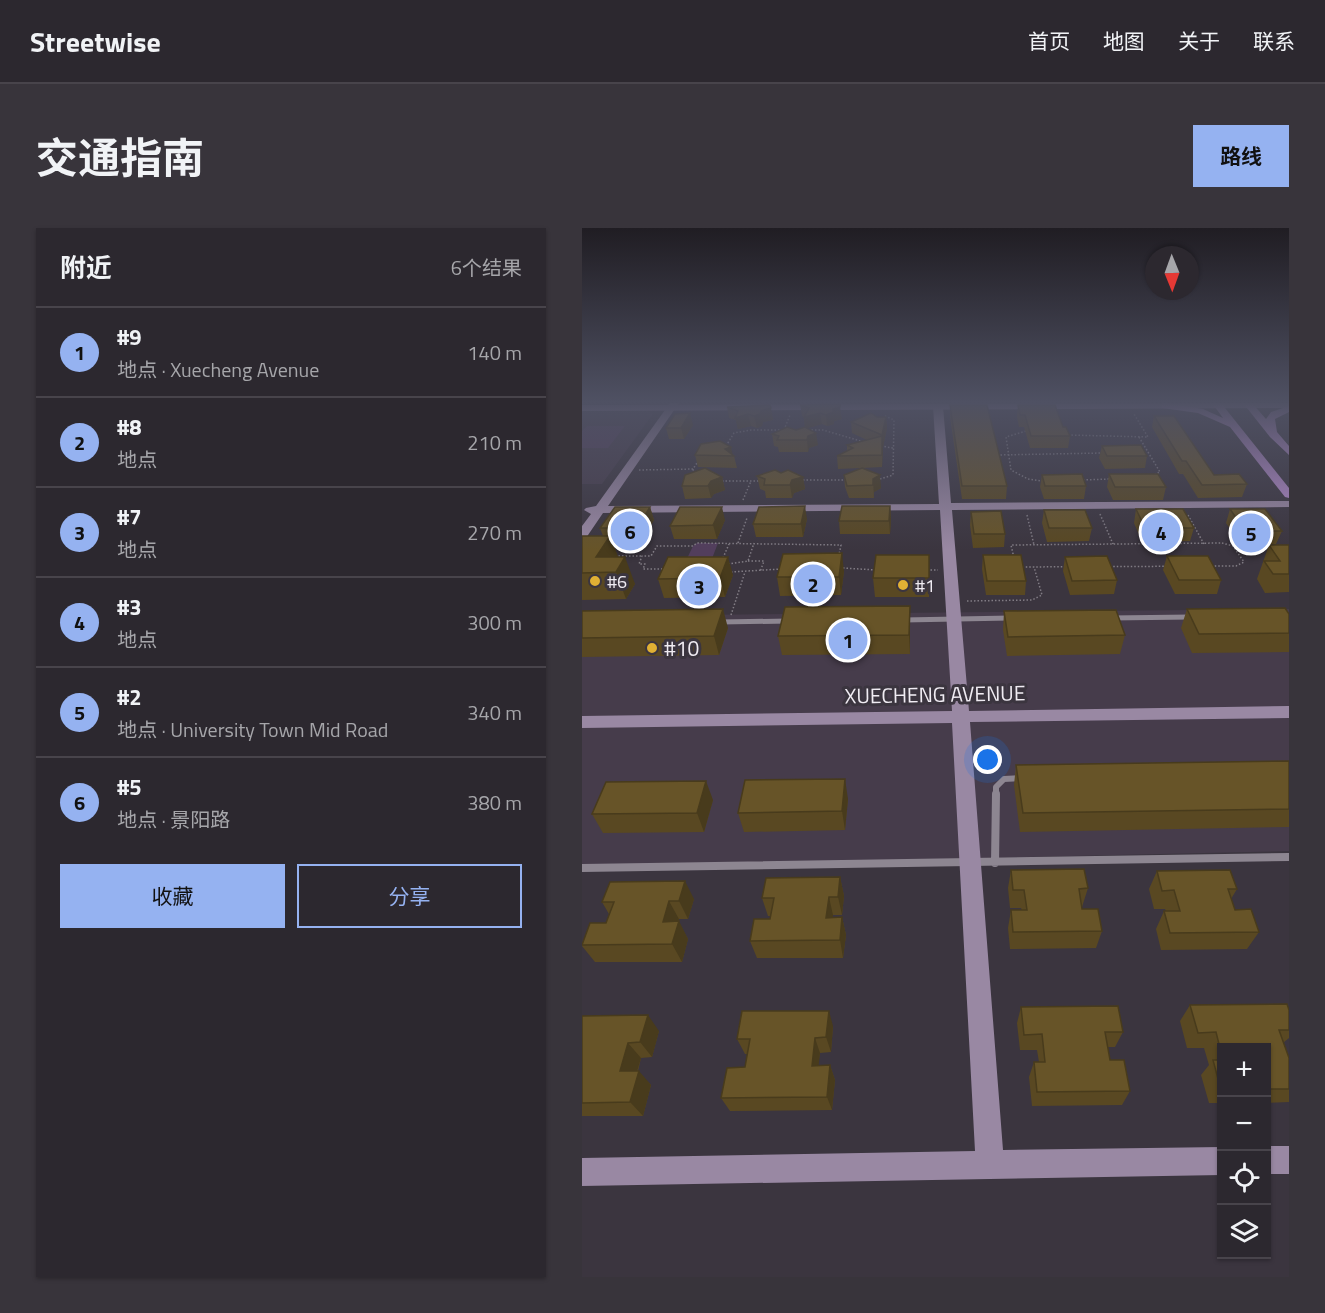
<!DOCTYPE html>
<html lang="zh">
<meta charset="utf-8">
<style>
body{margin:0;font-family:"Titillium Web","Noto Sans SC",sans-serif;background:#38343b;color:#f1f3f6}
.controls{position:absolute;right:18px;bottom:18px;display:grid;overflow:hidden;border-radius:0px;box-shadow:0 2px 4px #0004}
.controls button{width:54px;height:54px;display:grid;place-items:center;padding:0;border:0;border-bottom:2px solid #48444b;background:#2c282f;color:#f1f3f6;font:30px sans-serif}
.compass{position:absolute;left:563px;top:18px;width:54px;height:54px;border-radius:50%;background:#2c282f;box-shadow:0 2px 4px #0004;rotate:179deg}
.you{position:absolute;left:406px;top:532px;width:21px;height:21px;margin:-15px;border:4px solid #fff;border-radius:50%;background:#1a73e8;box-shadow:0 0 0 9px #1a73e833}
.badge{display:grid;place-items:center;width:39px;height:39px;border-radius:50%;background:#95b2f1;color:#111;font-size:20px;font-weight:700}
.pin{position:absolute;translate:-50% -50%;border:3px solid #fff;box-shadow:0 2px 6px #0006}
.list{margin:0;padding:0;list-style:none}
h2{display:flex;justify-content:space-between;align-items:center;height:78px;margin:0;padding:0 24px;font-size:26px}
h2 small{font-size:20px;font-weight:400;color:#a6a6aa}
.list li{display:grid;grid-template-columns:39px 1fr auto;gap:18px;align-items:center;box-sizing:border-box;height:90px;padding:0 24px;border-top:2px solid #48444b}
.list b{display:block;font-size:22px;white-space:nowrap}
.list p{margin:0;font-size:20px;white-space:nowrap;color:#a6a6aa}
.list em{font-size:20px;font-style:normal;color:#a6a6aa}
.actions{display:flex;gap:12px;padding:18px 24px}
.actions a{flex:1;padding:14px 0;border:2px solid #95b2f1;border-radius:0px;text-align:center;font-size:21px;color:#95b2f1}
.actions .main{background:#95b2f1;color:#111}
.icon{flex:none;width:33px;height:33px;fill:none;stroke:currentColor;stroke-width:2;stroke-linecap:round;stroke-linejoin:round}
.map{position:relative;flex:none;width:707px;height:1049px;overflow:hidden;border-radius:0px}
header{display:flex;align-items:center;gap:36px;box-sizing:border-box;height:84px;padding:0 30px;background:#2c282f;border-bottom:2px solid #48444b}
header strong{font-size:28px}
nav{display:flex;gap:33px;margin-inline-start:auto;font-size:21px}
.intro{display:flex;align-items:center;justify-content:space-between;box-sizing:border-box;height:144px;padding:0 36px}
h1{margin:0;font-size:42px}
.button{padding:15px 27px;border-radius:0px;background:#95b2f1;color:#111;font-size:21px;font-weight:700}
main{display:flex;gap:36px;padding:0 36px}
aside{flex:1;background:#2c282f;border-radius:0px;box-shadow:0 2px 4px #0004}
.map>svg:first-child{display:block}
</style>
<header>
<strong>Streetwise</strong>
<nav><a>首页</a><a>地图</a><a>关于</a><a>联系</a></nav>
</header>
<div class="intro"><h1>交通指南</h1><a class="button">路线</a></div>
<main>
<aside>
<h2>附近<small>6个结果</small></h2>
<ul class="list">
<li><span class="badge">1</span><div><b>#9</b><p>地点 · Xuecheng Avenue</p></div><em>140 m</em></li>
<li><span class="badge">2</span><div><b>#8</b><p>地点</p></div><em>210 m</em></li>
<li><span class="badge">3</span><div><b>#7</b><p>地点</p></div><em>270 m</em></li>
<li><span class="badge">4</span><div><b>#3</b><p>地点</p></div><em>300 m</em></li>
<li><span class="badge">5</span><div><b>#2</b><p>地点 · University Town Mid Road</p></div><em>340 m</em></li>
<li><span class="badge">6</span><div><b>#5</b><p>地点 · 景阳路</p></div><em>380 m</em></li>
</ul>
<div class="actions"><a class="main">收藏</a><a>分享</a></div>
</aside>
<div class="map">
<svg width="707" height="1049" viewBox="0 0 707 1049">
<rect width="100%" height="100%" fill="#3b353f"/>
<!-- built -->
<path fill="#463c4b" d="M63,181L71,186L20,256H0V182Z
M707,381V623L0,639V388Z"/>
<!-- green -->
<path fill="#523e5c" d="M5,198H43L26,220H0V203Z
M115,315H136L126,341H100L111,318Z"/>
<g fill="none" stroke-linecap="round" stroke-linejoin="round">
<!-- path -->
<path stroke="#817c84" stroke-width="1.5" stroke-dasharray="1.5 2" stroke-linecap="butt" d="M202,202L208,187
M226,202H241L282,214
M444,203L424,209L429,242L446,251L460,253
M486,207L566,209L552,186
M557,209L578,244L572,247
M144,218L152,205L169,202H200
M299,218L311,220
M415,227L520,225
M57,242L111,241
M112,246L111,241L115,235
M298,251L311,247L312,192L303,188
M221,252H263
M501,252L528,251
M140,253H179
M161,272L169,253
M518,286L531,316
M445,287L452,317
M606,287L622,316
M156,315L165,290
M640,315L651,318L662,334L654,338L434,339L429,317Z
M33,328H60
M141,330L147,316
M166,333H182L178,344
M146,336L166,333L172,315
M261,340L294,342
M84,341H61L63,336H57L60,328H69L75,318H111L115,315L259,317L257,327
M345,342H356
M149,344L199,341
M385,373L450,372L460,367L452,339
M149,387L163,344"/>
<!-- lane-far2 -->
<path stroke="#8d8691" stroke-width="5" d="M528,390L609,389
M321,392L429,390
M138,394L207,393"/>
<!-- lane-far1 -->
<path stroke="#8d8691" stroke-width="6" d="M414,567V559L422,551L440,550"/>
<!-- lane -->
<path stroke="#8d8691" stroke-width="8" d="M413,635L414,566
M0,640L707,629"/>
<!-- secondary -->
<path fill="#9988a3" fill-rule="evenodd" d="M88,175H97L26,278L357,276L351,178L356,175L361,178L369,275L707,273V279L370,282L387,483L707,478V490L388,494L421,922L640,919V947L0,958V930L393,923L370,495L0,500V488L370,483L358,282L21,285L4,310L0,311V298L9,286L2,282L4,280L14,278Z
M684,918H707V946H684Z"/>
<!-- primary -->
<path fill="#a589b4" fill-rule="evenodd" d="M707,175V180L0,183V177Z"/>
<!-- highway -->
<path fill="#b58bcc" fill-rule="evenodd" d="M583,175L621,181L641,190L630,175H639L707,260V270L703,269L648,199L616,185L580,180V176Z
M661,175H670L684,191L689,184L707,178V184L693,191L695,204L707,218V227L688,209Z"/>
</g>
<!-- wall -->
<path fill="#594822" d="M218,176L260,191L252,193V196L245,198L240,196L225,200L236,217L227,220L226,224H197L196,219L192,218L190,206L214,202L223,199L222,189L220,188Z
M188,177L191,192L181,194L180,198L175,200L169,198L156,201L154,192L147,190L145,179Z
M368,177L425,258L424,271H380L368,189Z
M436,177L481,199L488,208L486,220H448L442,199H437L435,189Z
M572,188L632,247L665,256L660,269L616,270L601,246H597L570,199Z
M295,189H304L305,200L301,219L300,239L280,240L299,260L292,264V270H267L263,259L262,247L279,240L256,241L255,228L265,223V217L285,212L270,205L269,194Z
M111,197L102,211H87L84,200Z
M520,218L565,228L563,240L523,241L517,230Z
M113,227H150L152,228L155,240L116,239Z
M527,246L584,259L581,272H531L525,259Z
M460,247L504,258L502,271H462L458,259Z
M175,248L221,249L223,261L212,265L210,270H184L183,263L178,261Z
M140,249L143,262L132,266L129,270L103,271L100,258Z
M308,278L309,291L308,306H258L257,293Z
M68,279L72,292L59,314L30,313L36,329L53,356L44,371L0,372V308H21L18,300Z
M554,281L612,300L608,313L560,314L552,295Z
M648,281L700,303L694,316L659,317L644,295Z
M462,282L510,300L507,313L465,314L460,295Z
M389,284L423,306L422,319L391,320L388,297Z
M225,291L221,309H174L171,296Z
M143,292L135,311H92L88,298Z
M687,317H707V364L683,365L675,351Z
M347,327V369H293L291,350Z
M401,327L444,353L443,367H404L400,341Z
M585,328L639,352L635,366H593L581,342Z
M483,329L535,352L532,366L488,367L481,343Z
M262,343L259,367L198,368L195,349Z
M151,347L143,369L82,370L76,351Z
M605,381L707,386V424L610,425L599,400Z
M0,383L146,400L137,427L0,429Z
M422,383L543,407L538,426L425,428L421,402Z
M328,397V426L200,427L196,408Z
M707,533V599L438,604L432,557L434,537Z
M266,571L263,602L162,604L156,585Z
M131,572L122,604L21,605L10,586Z
M429,642L506,660L500,679V681L520,703L514,720L428,721L426,700L429,682H440L439,680H428L426,660Z
M575,643L655,661L649,671L653,682L677,704L665,721L579,722L574,701L582,683H584L583,681H572L567,661Z
M258,649L262,668L260,687H251L250,690L260,689L264,707L261,730H175L168,713L188,691V688H186L180,670Z
M112,671L106,691H97L96,693L106,711L100,734H13L0,718V716L24,695L27,686L20,674Z
M608,777L707,782V810L701,815L707,830V874L684,875V819H639V875H627L619,847L627,837L622,820H605L598,793Z
M439,779L541,804L533,819H526L528,832L548,863L540,877L450,878L447,849L452,834H457L455,822H438L435,795Z
M0,788L77,803L70,829L59,830L56,843L69,857L61,888H0Z
M251,798L249,824L238,825L236,837H248L253,852L250,882L148,883L139,870L163,839L166,826H163L155,811Z"/>
<!-- shaded-wall -->
<path fill="#483b1c" d="M258,179L260,191L252,193V196L245,198L244,187L251,181Z
M189,180L191,192L181,194L180,198L175,200L172,188L179,183Z
M108,185L111,197L102,211L99,200Z
M238,185L240,196L223,201L222,189Z
M166,186L169,198L156,201L153,190Z
M304,189L305,200L301,219L300,207Z
M234,205L236,217L227,220L226,224L225,212L226,208Z
M300,208L301,220L300,239Z
M149,219L151,228L143,221Z
M298,247L299,260L292,264V270L291,251Z
M140,249L143,262L132,266L129,270L126,258L129,253Z
M221,249L223,261L212,265L210,270L208,257L210,252Z
M223,278L225,291L221,309L219,296Z
M308,278L309,291L308,306L307,293Z
M68,279L72,292L59,314L55,300Z
M140,279L143,292L135,311L131,297Z
M28,308L38,334L14,329Z
M260,325L262,343L259,367L257,349Z
M43,329L53,356L44,371L34,344Z
M146,329L151,347L143,369L138,350Z
M328,378V426L327,407Z
M141,381L146,400L137,427L132,408Z
M263,551L266,571L263,602L260,583Z
M124,553L131,572L122,604L115,585Z
M258,649L262,668L260,687L256,669Z
M103,653L112,671L106,691L97,673Z
M247,669L251,687L248,707L244,690Z
M87,673L97,691L91,711L81,694Z
M260,689L264,707L261,730L258,712Z
M97,693L106,711L100,734L90,716Z
M247,783L251,798L249,824L244,809Z
M66,787L77,803L70,829L58,814Z
M233,810L238,825L235,852L230,838Z
M46,815L59,830L51,857L38,843Z
M248,837L253,852L250,882L245,869Z
M57,843L69,857L61,888L48,874Z"/>
<!-- building -->
<path fill="#675428" stroke="#483b1c" stroke-width="1.5" d="M258,176V179L251,181V184L244,187L238,185L222,189L227,180L218,177Z
M188,177L189,180L179,183L178,186L172,188L166,186L153,190L156,183L145,179Z
M368,177H405L425,258H380Z
M436,177H473L481,199H484L488,208H449L443,187H438Z
M108,185L99,200H84L93,186Z
M289,185L295,189H304L300,207L269,194Z
M572,188H592L632,247L657,246L665,256L620,257L604,233H600Z
M205,199L214,202L223,199L234,205L226,208L225,212H195L197,208L190,206Z
M300,208V227L255,228L271,220L265,217Z
M138,213L149,219L143,221L152,228L113,227L119,216Z
M559,217L565,228H525L520,218Z
M123,240L140,249L129,253L126,258H100L103,247Z
M280,240L298,247L291,251V257L265,258L262,247Z
M193,242L199,245L206,242L221,249L210,252L208,257H182L183,251L175,248Z
M500,246L504,258H463L460,247Z
M527,246H576L584,259H533Z
M223,278L219,296H171L177,279Z
M260,278H308L307,293H257Z
M33,279H68L55,300H18Z
M98,279H140L131,297L88,298Z
M554,281H601L612,300H563Z
M648,281H683L700,303H663Z
M462,282H503L510,300H467Z
M419,283L423,306H392L389,284Z
M0,308H28L14,329H43L34,344L0,345Z
M687,317H707V346H691L682,333H698Z
M260,325L257,349H195L201,326Z
M294,327H347V350H291Z
M401,327H439L444,353H405Z
M525,328L535,352L490,353L483,329Z
M585,328H626L639,352H597Z
M86,329H146L138,350L76,351Z
M328,378L327,407L196,408L203,379Z
M703,380L707,386V405L617,406L605,381Z
M141,381L132,408L0,410V383Z
M534,382L543,407L426,409L422,383Z
M707,533V581L441,585L434,537Z
M263,551L260,583L156,585L163,552Z
M124,553L115,585L10,586L24,554Z
M502,641L506,660L497,661L500,681H516L520,703L431,704L429,682H445L442,662H431L429,642Z
M648,642L655,661H646L653,682L669,681L677,704L588,705L582,683H598L592,662L580,663L575,643Z
M258,649L256,669H247L244,690L260,689L258,712L168,713L172,691H188L192,670H180L184,650Z
M103,653L97,673H87L81,694L97,693L90,716L0,717L8,695H24L32,674H20L28,654Z
M705,776L707,782V802H697L707,830V861H684V819H639V824L634,804L616,805L608,777Z
M536,778L541,804H523L528,832H542L548,863L455,864L452,834H463L460,806L442,807L439,779Z
M160,783H247L244,809L233,810L230,838L248,837L245,869L139,870L145,840L163,839L168,811H155Z
M66,787L58,814L46,815L38,843H57L48,874L0,875V788Z
M631,832H639V862Z"/>
<!-- sky -->
<linearGradient id="sky" x2="0" y2="1"><stop stop-color="#201d23"/><stop offset="0.54" stop-color="#4f5163"/><stop offset="1" stop-color="#4f5163" stop-opacity="0"/></linearGradient>
<rect width="707" height="322" fill="url(#sky)"/>
<!-- markers -->
<g fill="#e0b034" stroke="#3b353f" stroke-width="2">
<circle cx="13" cy="353" r="6"/>
<circle cx="321" cy="357" r="6"/>
<circle cx="70" cy="420" r="6"/>
</g>
<g text-anchor="middle" dominant-baseline="central" stroke-width="6" stroke-linejoin="round" paint-order="stroke">
<!-- far-poi labels -->
<g font-size="18" fill="#f0ecf3" stroke="#3b353f" text-anchor="start">
<text x="25" y="353">#6</text>
<text x="333" y="357">#1</text>
</g>
<!-- poi labels -->
<g font-size="21" fill="#f0ecf3" stroke="#3b353f" text-anchor="start">
<text x="82" y="420">#10</text>
</g>
<!-- street labels -->
<g font-size="21" fill="#f0ecf3" stroke="#3b353f">
<text transform="translate(353 466) rotate(-1)">XUECHENG AVENUE</text>
</g>
</g>
</svg>
<div class="controls">
<button>+</button>
<button>−</button>
<button><svg class="icon" aria-label="locate" viewBox="0 0 24 24"><circle cx="12" cy="12" r="6"/><path d="M12 2v4M12 18v4M2 12h4M18 12h4"/></svg></button>
<button><svg class="icon" aria-label="layers" viewBox="0 0 24 24"><path d="M12 4l9 5-9 5-9-5zM3 14l9 5 9-5"/></svg></button>
</div>
<svg class="compass" viewBox="-18 -18 36 36"><path d="M0-13l5 13h-10z" fill="#e53935"/><path d="M0 13l5-13h-10z" fill="#a6a6aa"/></svg>
<div class="you"></div>
<div class="pin badge" style="left:266px;top:412px">1</div>
<div class="pin badge" style="left:231px;top:356px">2</div>
<div class="pin badge" style="left:117px;top:358px">3</div>
<div class="pin badge" style="left:579px;top:304px">4</div>
<div class="pin badge" style="left:669px;top:305px">5</div>
<div class="pin badge" style="left:48px;top:303px">6</div>
</div>
</main>
